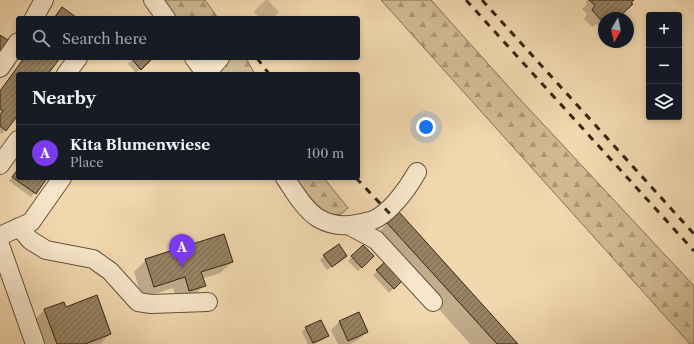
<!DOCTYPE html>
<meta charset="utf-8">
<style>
body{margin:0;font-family:"Libre Caslon Text",serif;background:#20242c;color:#f1f3f6}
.controls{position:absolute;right:12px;top:12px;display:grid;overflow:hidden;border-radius:4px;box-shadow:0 2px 6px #0003}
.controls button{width:36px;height:36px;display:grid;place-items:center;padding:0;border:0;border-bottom:1px solid #363941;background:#171b24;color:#f1f3f6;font:20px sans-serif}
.compass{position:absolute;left:598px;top:12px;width:36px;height:36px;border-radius:50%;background:#171b24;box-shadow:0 2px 6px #0003;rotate:189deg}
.you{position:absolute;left:426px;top:127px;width:14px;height:14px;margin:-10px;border:3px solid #fff;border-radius:50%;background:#1a73e8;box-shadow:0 0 0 6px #1a73e833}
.badge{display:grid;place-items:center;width:26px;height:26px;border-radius:50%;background:#7c3aed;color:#fff;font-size:13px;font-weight:700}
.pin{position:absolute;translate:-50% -33px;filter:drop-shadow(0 1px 2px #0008)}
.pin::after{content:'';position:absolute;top:21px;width:14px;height:12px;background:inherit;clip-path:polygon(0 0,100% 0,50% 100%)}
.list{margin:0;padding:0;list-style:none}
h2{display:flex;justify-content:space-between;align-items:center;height:52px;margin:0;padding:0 16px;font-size:17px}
h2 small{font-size:13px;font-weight:400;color:#9ea1a6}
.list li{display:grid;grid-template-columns:26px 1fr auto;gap:12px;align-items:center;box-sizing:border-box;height:56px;padding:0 16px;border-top:1px solid #363941}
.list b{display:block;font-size:15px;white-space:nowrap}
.list p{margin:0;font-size:13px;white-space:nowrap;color:#9ea1a6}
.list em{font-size:13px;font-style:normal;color:#9ea1a6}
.icon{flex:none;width:22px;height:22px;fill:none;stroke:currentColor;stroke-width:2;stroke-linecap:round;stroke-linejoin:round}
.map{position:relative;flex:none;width:694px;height:344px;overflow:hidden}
.search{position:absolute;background:#171b24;box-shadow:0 2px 6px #0003;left:16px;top:16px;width:344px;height:44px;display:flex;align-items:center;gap:10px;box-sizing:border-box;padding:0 14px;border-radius:4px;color:#9ea1a6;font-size:15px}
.panel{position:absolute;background:#171b24;box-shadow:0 2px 6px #0003;left:16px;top:72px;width:344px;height:108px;border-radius:4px}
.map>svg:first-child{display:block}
</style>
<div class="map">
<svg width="694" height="344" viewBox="0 0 694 344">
<defs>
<pattern id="forest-firs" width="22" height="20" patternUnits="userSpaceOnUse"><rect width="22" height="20" fill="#d2ba94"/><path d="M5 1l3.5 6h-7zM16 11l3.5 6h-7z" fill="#ab9778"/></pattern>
<pattern id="building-hatch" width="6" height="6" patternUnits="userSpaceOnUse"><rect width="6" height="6" fill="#978364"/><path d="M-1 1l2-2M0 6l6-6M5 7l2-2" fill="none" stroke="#7c6b51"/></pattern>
</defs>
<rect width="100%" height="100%" fill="#f2d8af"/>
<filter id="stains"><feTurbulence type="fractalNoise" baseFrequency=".005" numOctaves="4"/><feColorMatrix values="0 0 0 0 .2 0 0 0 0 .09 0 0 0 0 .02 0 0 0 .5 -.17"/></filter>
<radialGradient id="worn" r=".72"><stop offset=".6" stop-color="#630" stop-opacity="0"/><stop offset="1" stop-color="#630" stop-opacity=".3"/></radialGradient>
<!-- forest -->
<path fill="url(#forest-firs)" stroke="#837054" d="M157,0H205L218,18H171Z
M381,0H431L515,94L694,286V344H690Z
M202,58H246L255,74H214Z
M296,178H324L348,208C346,210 343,213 340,214C322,219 306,191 296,178Z"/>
<!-- shadow -->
<path fill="#0003" d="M587,0H632L617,18H604V28L602,30L597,24L592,27L584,19L587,14L582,9L587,4L585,2Z
M24,58H59L47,74H18V113L2,134L0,133V91Z
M134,58H148L150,60L136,73L128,64Z
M18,170V178H46L31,197L9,181Z
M388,223L517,344H470L374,237Z
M363,246L373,256L358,271L348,261Z
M324,256H346L327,270L320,260Z
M146,260L232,262L220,273L202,279L204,285L193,297L177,302L173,288L142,298L134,272Z
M385,264L401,281L389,293L373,275Z
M64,303L66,308L110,334L100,344H41L33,322L44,310Z
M340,321L367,332L358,340L350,344H338L331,330Z
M306,328L327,335L323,340L314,344H308L302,332Z"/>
<!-- building -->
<path fill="url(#building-hatch)" stroke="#342613" d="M589,0H634L631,3L633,4L618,18H607L605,17L603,19H600L592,10L595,5Z
M62,7L76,17L75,18H54Z
M0,35L11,42L0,57Z
M24,58H60L48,74H18V115L6,131L0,126V115L3,111L0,109V91Z
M133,58H149L151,60L141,70L132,59Z
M18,169V178H47L36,194L12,177Z
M399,212L518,344H497L387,223Z
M224,234L233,262L201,272L206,286L189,291L185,277L154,287L145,259Z
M339,244L347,256L332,267L323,255Z
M363,245L374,256L362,268L351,256Z
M385,262L402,281L394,289L376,270Z
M97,295L111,334L85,344H57L44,309L64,302L66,307Z
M359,312L368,332L348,341L339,321Z
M321,320L329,336L313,343L305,327Z"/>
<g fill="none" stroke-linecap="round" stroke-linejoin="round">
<!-- minor-tunnel -->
<path stroke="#ccb490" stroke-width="18" stroke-dasharray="18 9" stroke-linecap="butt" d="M260,18L279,0"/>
<defs>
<path id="minor" d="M153,0L166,18
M34,18L44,0
M194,58L206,74
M0,68L18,42
M66,74L78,58
M206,74L220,58
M0,165L18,140
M285,178C294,191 304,209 318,218C330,225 342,227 356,224C361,223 367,222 371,221C389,215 408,188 417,172
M350,226L376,240L433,302
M19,227L30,240L46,250L93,259L110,271L138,302L151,304L208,302
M0,236L31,222L62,178
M0,245L35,344"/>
</defs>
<!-- minor casing -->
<use href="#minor" stroke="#64523a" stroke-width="20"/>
<!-- minor -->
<use href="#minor" stroke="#f7e6cb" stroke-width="18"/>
<!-- rail -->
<path stroke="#342613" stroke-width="3" stroke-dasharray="7 7" stroke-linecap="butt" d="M466,0L694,251
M482,0L694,234
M257,58L269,74
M356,178L393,217"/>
</g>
<rect width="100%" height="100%" filter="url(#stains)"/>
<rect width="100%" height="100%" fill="url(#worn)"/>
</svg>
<div class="controls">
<button>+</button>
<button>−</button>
<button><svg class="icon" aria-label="layers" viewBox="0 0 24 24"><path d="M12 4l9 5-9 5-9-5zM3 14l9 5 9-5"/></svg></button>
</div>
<svg class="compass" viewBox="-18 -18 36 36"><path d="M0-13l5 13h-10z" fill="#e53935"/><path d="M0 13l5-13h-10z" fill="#9ea1a6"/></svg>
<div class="you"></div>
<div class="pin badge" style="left:182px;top:267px">A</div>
<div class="search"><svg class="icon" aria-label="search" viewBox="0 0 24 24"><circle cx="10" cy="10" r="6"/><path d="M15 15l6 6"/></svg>Search here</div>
<section class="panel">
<h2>Nearby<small></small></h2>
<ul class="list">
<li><span class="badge">A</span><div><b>Kita Blumenwiese</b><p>Place</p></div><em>100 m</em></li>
</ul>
</section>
</div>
